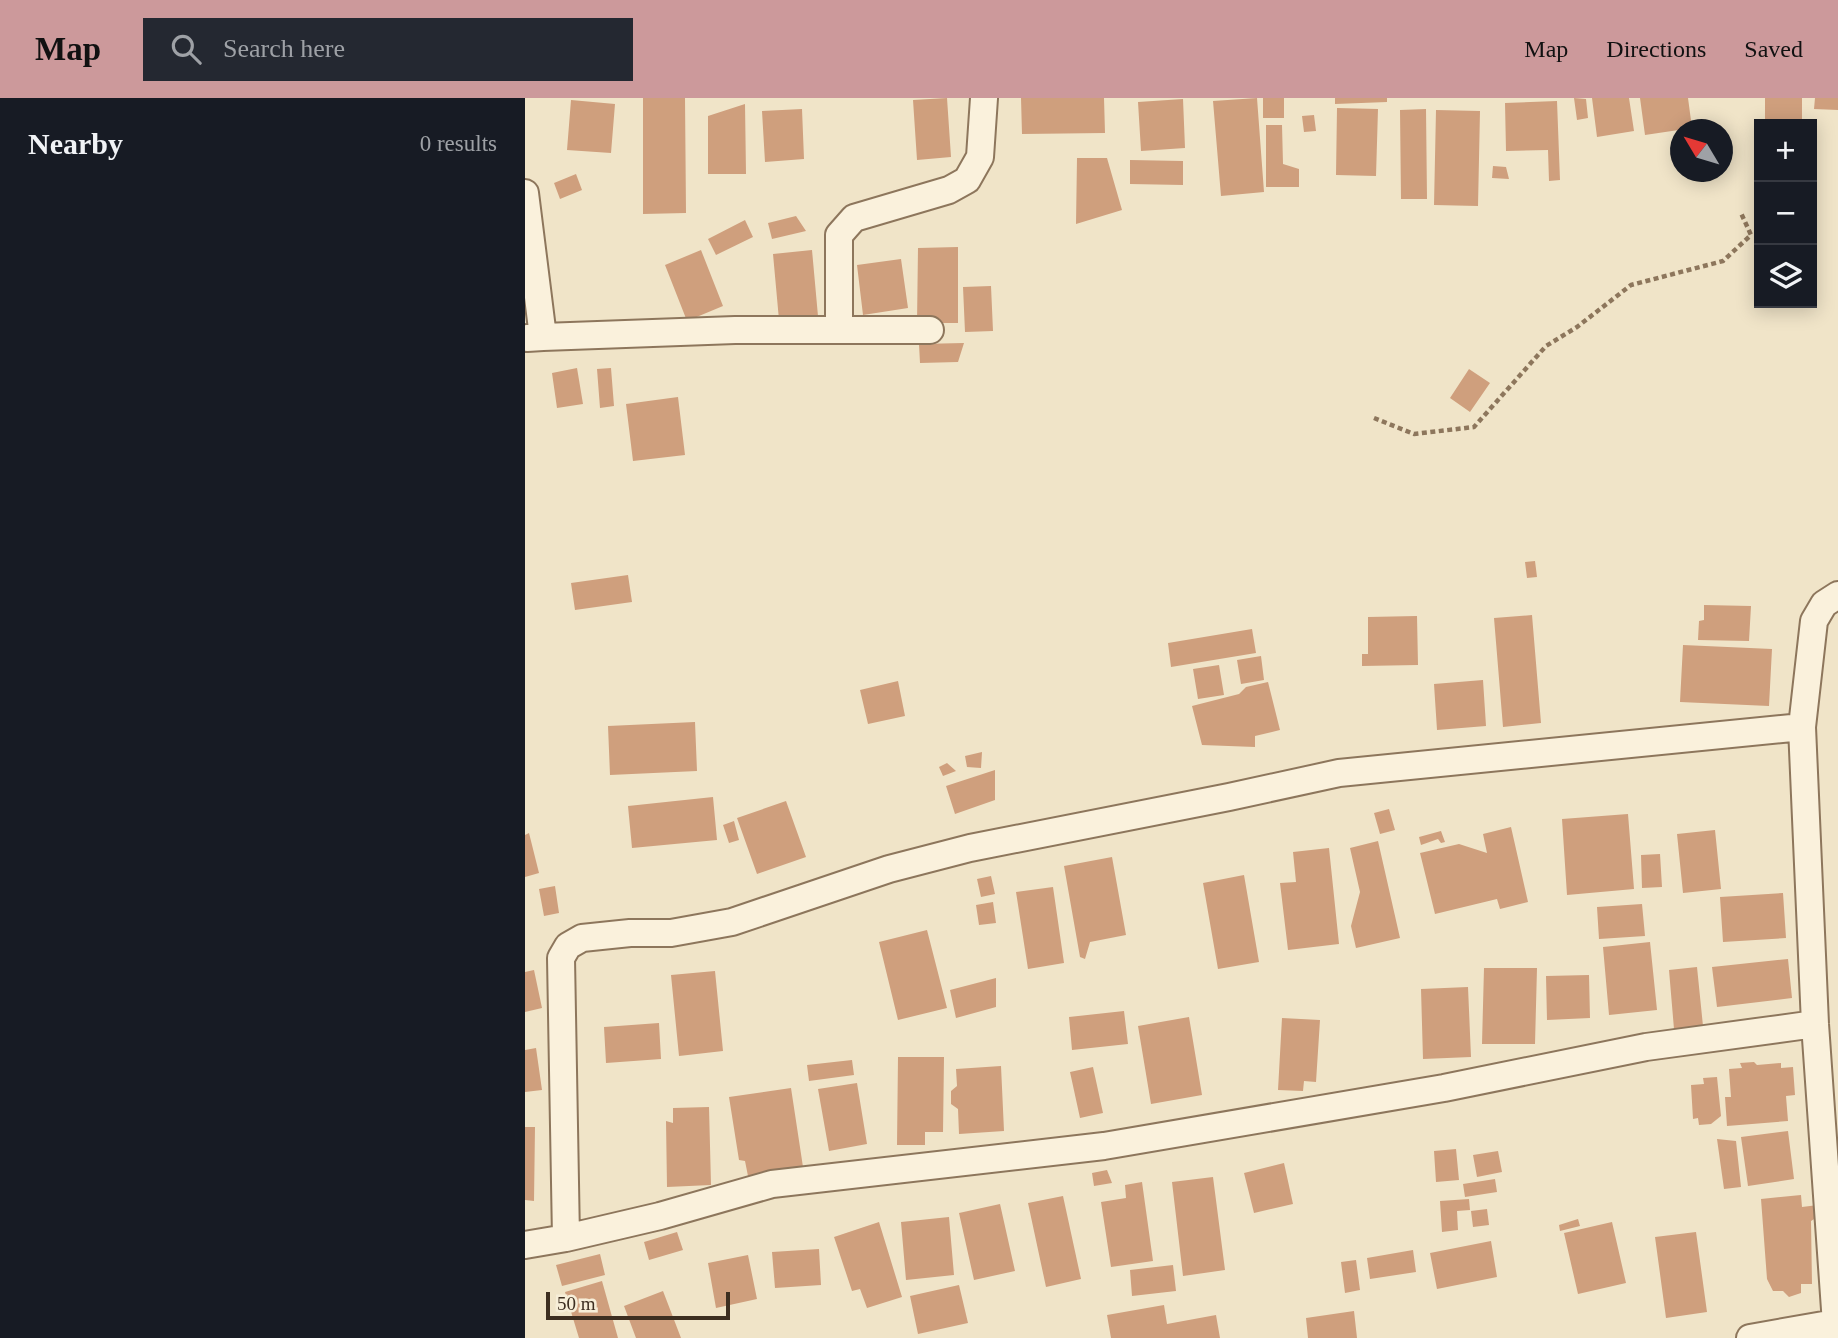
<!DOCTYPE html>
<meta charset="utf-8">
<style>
body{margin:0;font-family:"Times New Roman",serif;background:#242831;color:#f1f3f6}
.controls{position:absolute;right:21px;top:21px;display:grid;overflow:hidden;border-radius:0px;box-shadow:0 4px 18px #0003}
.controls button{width:63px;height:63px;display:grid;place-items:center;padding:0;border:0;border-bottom:2px solid #363941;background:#171b24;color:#f1f3f6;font:35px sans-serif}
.compass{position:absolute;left:1145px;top:21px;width:63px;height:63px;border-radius:50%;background:#171b24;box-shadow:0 4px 18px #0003;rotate:308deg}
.scale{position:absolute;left:21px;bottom:18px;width:184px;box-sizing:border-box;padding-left:7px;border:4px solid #3d2e20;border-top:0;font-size:19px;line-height:24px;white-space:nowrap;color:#3d2e20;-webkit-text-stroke:5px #f7eed8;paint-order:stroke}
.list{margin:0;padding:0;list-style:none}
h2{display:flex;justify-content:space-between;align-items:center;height:91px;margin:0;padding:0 28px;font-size:30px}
h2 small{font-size:23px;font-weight:400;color:#9ea1a6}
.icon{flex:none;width:38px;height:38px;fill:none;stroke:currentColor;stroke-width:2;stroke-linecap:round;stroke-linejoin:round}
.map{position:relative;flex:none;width:1313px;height:1240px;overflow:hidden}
header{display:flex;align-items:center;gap:42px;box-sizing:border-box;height:98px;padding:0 35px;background:#cc999b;color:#111}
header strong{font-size:33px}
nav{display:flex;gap:38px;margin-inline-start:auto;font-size:24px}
.search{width:490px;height:63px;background:#242831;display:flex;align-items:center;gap:18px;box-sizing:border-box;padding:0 24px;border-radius:0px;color:#9ea1a6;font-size:26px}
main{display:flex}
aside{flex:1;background:#171b24}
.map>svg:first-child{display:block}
</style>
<header>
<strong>Map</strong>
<div class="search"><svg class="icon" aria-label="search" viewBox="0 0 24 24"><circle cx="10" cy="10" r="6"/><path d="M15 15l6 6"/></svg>Search here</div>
<nav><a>Map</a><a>Directions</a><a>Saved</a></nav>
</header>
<main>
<aside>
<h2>Nearby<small>0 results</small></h2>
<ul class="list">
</ul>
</aside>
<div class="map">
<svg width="1313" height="1240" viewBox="0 0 1313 1240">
<rect width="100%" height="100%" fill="#f0e4c8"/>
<!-- building -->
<path fill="#cf9f7d" d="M118,0H160L161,115L118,116Z
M422,0L426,59L392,62L388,2Z
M496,0H579L580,35L497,36Z
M732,0L739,94L696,98L688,3Z
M738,0H759V20H738Z
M810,0H862V4L810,6Z
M1049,0L1061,1L1063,20L1052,22Z
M1067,0H1104L1109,33L1072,39Z
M1115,0H1163L1167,30L1120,37Z
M1240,0H1277V26H1240Z
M1290,0H1313V12L1289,11Z
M658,1L660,50L616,53L613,4Z
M46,2L90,6L86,55L42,52Z
M1032,3L1035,82L1024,83L1023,52L981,53L980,5Z
M220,6L221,76H183V18Z
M812,10L853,11L851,78L811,77Z
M277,11L279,61L240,64L237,13Z
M901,11L902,101H876L875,12Z
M911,12L955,13L953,108L909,107Z
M789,17L791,33L779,34L777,18Z
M741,27H757L758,66L774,71V89H741Z
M552,60H582L597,112L551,126Z
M605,62L658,63V87L605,86Z
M968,68L981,69L984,81L967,80Z
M51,76L57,92L35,101L29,85Z
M271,118L281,133L247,141L243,125Z
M220,122L228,139L191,157L183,141Z
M433,149V225H392L393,150Z
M176,152L198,208L162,223L140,167Z
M287,152L293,218L254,222L248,156Z
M376,161L383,210L338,217L332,167Z
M466,188L468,233L440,234L438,189Z
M439,245L433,264L395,265L394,246Z
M52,270L58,306L32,310L27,275Z
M86,270L89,308L75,310L72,271Z
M944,271L965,285L945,314L925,300Z
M153,299L160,357L108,363L101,306Z
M1010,463L1012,479L1002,480L1000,464Z
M103,477L107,504L50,512L46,485Z
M1179,507L1226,508L1224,543L1173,542L1174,523L1179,522Z
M1007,517L1016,625L978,629L969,520Z
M892,518L893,567L837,568V556H843V519Z
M727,531L731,555L646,569L643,545Z
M1158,547L1247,551L1244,608L1155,604Z
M736,558L739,582L716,586L712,562Z
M694,567L699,597L673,601L668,571Z
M958,582L961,628L912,632L909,586Z
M373,583L380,618L343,626L335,592Z
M743,584L755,632L730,638V649L677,647L667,608L714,596L721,589Z
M170,624L172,673L85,677L83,628Z
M457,654L456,670L442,669L440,658Z
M422,665L431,673L418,678L414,669Z
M470,672V702L430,716L421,688Z
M188,699L192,742L107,750L103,708Z
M261,703L281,759L232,776L212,720Z
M864,711L870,732L855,736L849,715Z
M1103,716L1109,791L1042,797L1037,721Z
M209,723L214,742L204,745L198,727Z
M986,729L1003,804L975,811L972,801L910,816L895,755L934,746L962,755L958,736Z
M1190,732L1196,791L1158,795L1152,736Z
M916,733L920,744L916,745L913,741L896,747L894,739Z
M4,735L14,775L0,779V737Z
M853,743L875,840L831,850L826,828L835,794L825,750Z
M804,750L814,846L763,852L755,785L771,784L768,754Z
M1135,756L1137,789L1117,790L1116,757Z
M587,759L601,837L565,844L560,861L555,859L539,768Z
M719,777L734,864L693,871L678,785Z
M466,778L470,796L456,799L452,781Z
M30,788L34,815L19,818L14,791Z
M528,789L539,865L503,871L491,794Z
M1258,795L1261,840L1198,844L1195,799Z
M468,804L471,825L454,827L451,807Z
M1117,806L1120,838L1074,841L1072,809Z
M402,832L422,910L373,922L354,844Z
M1125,844L1132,912L1084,917L1078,849Z
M1263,861L1267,900L1192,909L1187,869Z
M1172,869L1178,928L1149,931L1144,872Z
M959,870H1012L1010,946H957Z
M9,872L17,910L0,914V874Z
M190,873L198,953L154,958L146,877Z
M1064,877L1065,920L1022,922L1021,878Z
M471,880V909L431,920L425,892Z
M943,889L946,959L898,961L896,891Z
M599,913L603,946L547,952L544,919Z
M664,919L677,997L626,1006L613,928Z
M757,920L795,922L791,984L779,983L778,993L753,992Z
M134,925L136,961L81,965L79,929Z
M11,950L17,992L0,994V952Z
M373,959H419L418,1034H400V1047H372Z
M327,962L329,977L284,983L282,967Z
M1229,964L1232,967L1256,965V970L1268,969L1270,997L1261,998L1263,1023L1202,1028L1200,999H1206L1204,971L1217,970L1215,965Z
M476,968L479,1033L434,1036L433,1011L426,1006V993L432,988L431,971Z
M568,969L578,1015L555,1020L545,974Z
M1192,979L1196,1018L1186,1026L1174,1027L1173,1020L1168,1021L1166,987L1179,986L1178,980Z
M332,985L342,1046L304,1053L293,991Z
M266,990L278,1069L223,1078L220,1063L214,1062L204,999Z
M184,1009L186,1087L142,1089L141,1023L148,1025V1010Z
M0,1029H10L9,1103L0,1102Z
M1263,1033L1269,1081L1223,1088L1216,1039Z
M1192,1041L1211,1043L1216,1089L1199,1091Z
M931,1051L934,1082L911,1084L909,1053Z
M973,1053L977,1074L952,1079L948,1057Z
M759,1065L768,1106L729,1115L719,1075Z
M582,1072L587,1085L569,1088L567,1075Z
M688,1079L700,1172L658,1178L647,1084Z
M970,1081L972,1094L940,1099L938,1086Z
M617,1084L628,1163L586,1169L576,1104L601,1100L600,1087Z
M1276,1097L1277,1109L1293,1107L1294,1118L1286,1123L1287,1186H1276V1195L1264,1199L1258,1193H1248L1242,1181L1236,1101Z
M538,1098L556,1181L521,1189L503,1105Z
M944,1101L945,1112L932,1113L933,1132L917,1134L915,1103Z
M475,1106L490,1173L449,1182L434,1115Z
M962,1111L964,1127L948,1129L946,1113Z
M424,1119L429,1177L381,1182L376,1124Z
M1053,1121L1055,1128L1035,1133L1034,1127Z
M354,1124L377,1199L342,1210L335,1191L327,1193L309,1139Z
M1087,1124L1101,1185L1053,1196L1039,1135Z
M152,1134L158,1152L124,1162L119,1144Z
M1171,1134L1182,1214L1141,1220L1130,1139Z
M966,1143L972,1179L912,1191L905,1155Z
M294,1151L296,1187L250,1190L247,1154Z
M888,1152L891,1174L845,1181L842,1160Z
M75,1156L80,1177L37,1188L31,1167Z
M223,1157L232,1201L191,1210L183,1165Z
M831,1162L835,1192L820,1195L816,1164Z
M648,1167L651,1193L607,1198L605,1172Z
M77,1183L93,1240H54L40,1194Z
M434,1187L443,1225L393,1236L385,1198Z
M138,1193L156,1240H111L99,1208Z
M639,1207L642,1226L691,1217L695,1240H586L582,1217Z
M829,1213L832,1240H783L781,1220Z"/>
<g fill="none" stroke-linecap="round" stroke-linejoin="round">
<defs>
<path id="minor" d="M0,95L18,239L2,240
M314,232V137L329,120L424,92L442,82L455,59L459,0
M18,239L210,232H405
M41,1140L135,1118L247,1086L579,1048L919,990L1121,949L1290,926
M0,1147L41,1140L36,860L43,848L57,840L105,835H146L207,824L364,771L445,750L704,699L814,675L1277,629
M1225,1240L1310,1225
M1312,1240L1290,926L1277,629L1289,523L1299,506L1313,497"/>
</defs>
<!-- minor casing -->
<use href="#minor" stroke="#8d765c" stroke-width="30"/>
<!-- path -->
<path stroke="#8d765c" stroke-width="4.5" stroke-dasharray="5 3.5" stroke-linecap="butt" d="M849,320L889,336L949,329L1021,248L1052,229L1106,187L1198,163L1226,137L1216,115"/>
<!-- minor -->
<use href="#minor" stroke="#faf1dc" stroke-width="26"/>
</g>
</svg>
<div class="controls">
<button>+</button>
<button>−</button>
<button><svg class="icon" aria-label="layers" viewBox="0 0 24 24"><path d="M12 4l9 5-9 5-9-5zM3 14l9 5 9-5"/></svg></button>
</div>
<svg class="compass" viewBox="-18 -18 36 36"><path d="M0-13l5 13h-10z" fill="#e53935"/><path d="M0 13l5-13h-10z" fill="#9ea1a6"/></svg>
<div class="scale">50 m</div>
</div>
</main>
